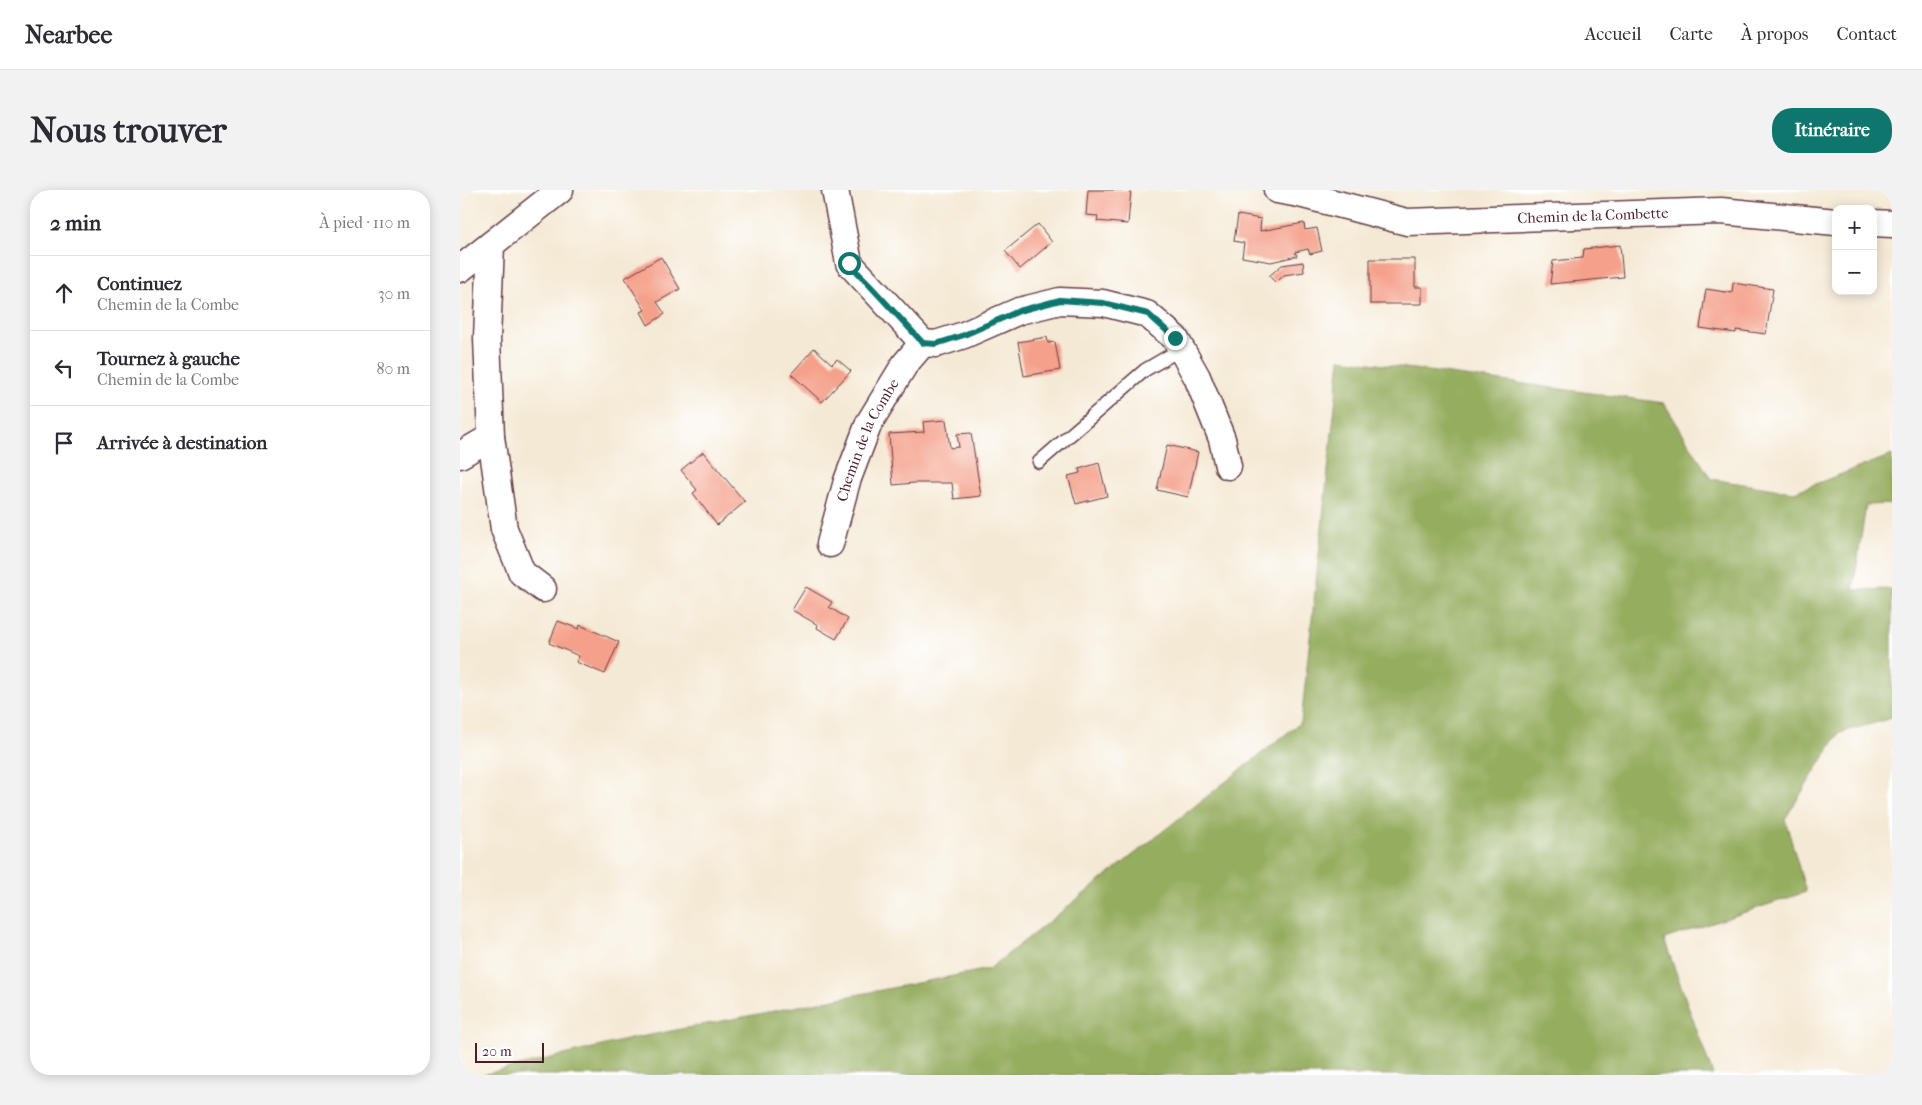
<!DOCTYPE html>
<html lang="fr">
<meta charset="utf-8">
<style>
body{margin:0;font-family:"IM FELL French Canon",serif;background:#f2f2f3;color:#2b2b33}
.controls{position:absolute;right:15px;top:15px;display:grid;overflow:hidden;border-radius:10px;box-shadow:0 2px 12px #0003}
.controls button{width:45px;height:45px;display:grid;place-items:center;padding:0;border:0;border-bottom:1px solid #e1e1e2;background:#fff;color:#2b2b33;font:25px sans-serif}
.scale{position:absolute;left:15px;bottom:12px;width:69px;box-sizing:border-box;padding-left:5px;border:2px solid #4a1f2b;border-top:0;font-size:14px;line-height:18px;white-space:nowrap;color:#4a1f2b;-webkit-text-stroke:4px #fff;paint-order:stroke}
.stop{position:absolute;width:15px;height:15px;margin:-11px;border:4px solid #0f766e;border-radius:50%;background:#fff}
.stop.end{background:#0f766e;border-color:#fff;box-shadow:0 1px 5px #0008}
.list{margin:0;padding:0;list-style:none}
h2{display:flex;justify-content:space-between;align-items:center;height:65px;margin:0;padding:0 20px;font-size:21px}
h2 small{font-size:16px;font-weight:400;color:#7c7c81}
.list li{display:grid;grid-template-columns:32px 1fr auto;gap:15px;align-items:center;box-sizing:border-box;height:75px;padding:0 20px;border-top:1px solid #e1e1e2}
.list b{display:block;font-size:19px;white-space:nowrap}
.list p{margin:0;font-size:16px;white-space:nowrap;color:#7c7c81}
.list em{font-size:16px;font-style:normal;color:#7c7c81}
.icon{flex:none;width:28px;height:28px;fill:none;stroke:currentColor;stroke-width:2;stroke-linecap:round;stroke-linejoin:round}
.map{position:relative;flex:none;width:1432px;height:885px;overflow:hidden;border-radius:20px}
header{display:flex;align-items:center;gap:30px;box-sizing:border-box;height:70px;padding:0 25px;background:#fff;border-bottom:1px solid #e1e1e2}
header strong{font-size:24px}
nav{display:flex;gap:28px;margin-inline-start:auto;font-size:18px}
.intro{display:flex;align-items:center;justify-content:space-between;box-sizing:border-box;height:120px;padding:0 30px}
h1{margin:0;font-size:35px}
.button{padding:12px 22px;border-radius:20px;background:#0f766e;color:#fff;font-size:18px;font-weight:700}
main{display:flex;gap:30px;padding:0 30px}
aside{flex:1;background:#fff;border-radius:20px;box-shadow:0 2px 12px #0003}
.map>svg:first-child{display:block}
</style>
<header>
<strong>Nearbee</strong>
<nav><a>Accueil</a><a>Carte</a><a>À propos</a><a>Contact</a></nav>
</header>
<div class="intro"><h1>Nous trouver</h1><a class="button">Itinéraire</a></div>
<main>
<aside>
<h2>2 min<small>À pied · 110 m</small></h2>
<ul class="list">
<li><svg class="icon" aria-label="ahead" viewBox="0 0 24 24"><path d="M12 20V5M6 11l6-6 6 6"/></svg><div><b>Continuez</b><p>Chemin de la Combe</p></div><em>30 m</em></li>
<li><svg class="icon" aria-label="left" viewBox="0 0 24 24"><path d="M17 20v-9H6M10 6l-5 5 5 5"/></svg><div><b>Tournez à gauche</b><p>Chemin de la Combe</p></div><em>80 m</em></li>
<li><svg class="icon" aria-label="arrive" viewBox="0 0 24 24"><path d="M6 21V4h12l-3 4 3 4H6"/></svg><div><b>Arrivée à destination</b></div></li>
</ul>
</aside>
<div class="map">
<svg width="1432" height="885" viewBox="0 0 1432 885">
<rect width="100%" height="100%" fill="#fff"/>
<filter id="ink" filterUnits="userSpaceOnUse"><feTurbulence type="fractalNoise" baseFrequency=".02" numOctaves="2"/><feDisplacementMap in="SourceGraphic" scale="10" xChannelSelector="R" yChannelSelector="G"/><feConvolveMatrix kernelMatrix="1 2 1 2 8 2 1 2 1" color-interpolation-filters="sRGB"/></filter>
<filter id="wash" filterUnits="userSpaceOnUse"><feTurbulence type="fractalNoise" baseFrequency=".0096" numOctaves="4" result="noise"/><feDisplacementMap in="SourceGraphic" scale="20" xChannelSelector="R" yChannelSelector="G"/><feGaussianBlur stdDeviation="1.12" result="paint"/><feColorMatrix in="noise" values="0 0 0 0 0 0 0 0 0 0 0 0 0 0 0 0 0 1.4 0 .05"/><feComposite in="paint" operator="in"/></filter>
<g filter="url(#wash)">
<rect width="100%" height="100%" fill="#f4e9d4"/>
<!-- forest -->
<path fill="#95ad5f" stroke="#706645" d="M880,169L1204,213L1251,289L1334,302L1432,265V314L1406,315L1393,400L1432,399V528L1379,543L1325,629L1346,702L1204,749L1253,885H21L170,849L529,779L841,532Z"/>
<g id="blocks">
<!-- building -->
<path fill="#f4a08a" d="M628,0H671L668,34L637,31L638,26L626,25Z
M778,25L801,29L800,41L844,33L845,40L857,38L862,61L850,64L848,59L835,62L837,66L811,72L782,67L784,53L774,51Z
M578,34L592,52L560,79L545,61Z
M1160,55L1163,87L1090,94L1093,71L1123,68L1124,59Z
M201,67L220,99L197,112L205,124L188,135L181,122L185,120L165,88Z
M910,69H955V97H962V114H910Z
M843,72L844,82L824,85L816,93L809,86L822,75Z
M1273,93L1313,99L1306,144L1276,140V143L1240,138L1246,99L1272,103Z
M587,147L588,153L595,152L600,180L564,186L558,152Z
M354,158L372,174L377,169L391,181L362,212L331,184Z
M486,230L490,258L499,257L497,244L511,243L521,306L494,309L492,293H454L433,295L429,244L464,242L463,232Z
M707,255L738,262L728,307L697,300Z
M243,262L285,312L257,335L233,303L237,300L221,280Z
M639,273L647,306L616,314L608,286L620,283L619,279Z
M346,397L372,412L369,417L388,429L376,449L357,438L358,435L332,420Z
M98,431L119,439L120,435L159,452L145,484L116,472L119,466L89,453Z"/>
</g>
</g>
<g filter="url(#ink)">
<use href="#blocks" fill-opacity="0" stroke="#643d44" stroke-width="1"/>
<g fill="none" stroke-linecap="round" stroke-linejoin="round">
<defs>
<path id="lane" d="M579,272L685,180L721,159"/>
<g id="street">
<path d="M375,0L389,73L463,153L476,154L504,145L559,121L600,111L643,113L687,124L715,148L737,187L762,249L768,276"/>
<path id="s1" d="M817,0L839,4L947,32L1261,21L1376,32"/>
<path d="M1413,33L1432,34"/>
<path d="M31,55L27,148L31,247L44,339L62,383L83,399"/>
<path d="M0,79L100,0"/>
<path d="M0,265L31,247"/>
<path id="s2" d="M370,354L387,291L409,233L445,174L463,153"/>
</g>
</defs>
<!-- lane casing -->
<use href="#lane" stroke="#643d44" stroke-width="15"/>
<!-- street casing -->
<use href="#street" stroke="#643d44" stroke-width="29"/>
<!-- lane -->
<use href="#lane" stroke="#fff" stroke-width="12"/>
<!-- street -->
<use href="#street" stroke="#fff" stroke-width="26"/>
</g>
</g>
<g fill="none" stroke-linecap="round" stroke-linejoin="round" filter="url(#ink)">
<!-- route -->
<path stroke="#0f766e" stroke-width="6" d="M389,73L463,153L476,154L504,145L559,121L600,110L643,113L688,124L715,148"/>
</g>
<g text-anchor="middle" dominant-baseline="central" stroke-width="5" stroke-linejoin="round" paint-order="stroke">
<!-- street labels -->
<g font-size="15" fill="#4a1f2b" stroke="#fff">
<text stroke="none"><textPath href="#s1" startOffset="320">Chemin de la Combette</textPath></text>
<text stroke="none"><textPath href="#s2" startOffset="111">Chemin de la Combe</textPath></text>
</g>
</g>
</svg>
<div class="controls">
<button>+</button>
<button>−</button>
</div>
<div class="scale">20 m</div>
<div class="stop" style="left:389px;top:73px"></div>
<div class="stop end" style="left:715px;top:148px"></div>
</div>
</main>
